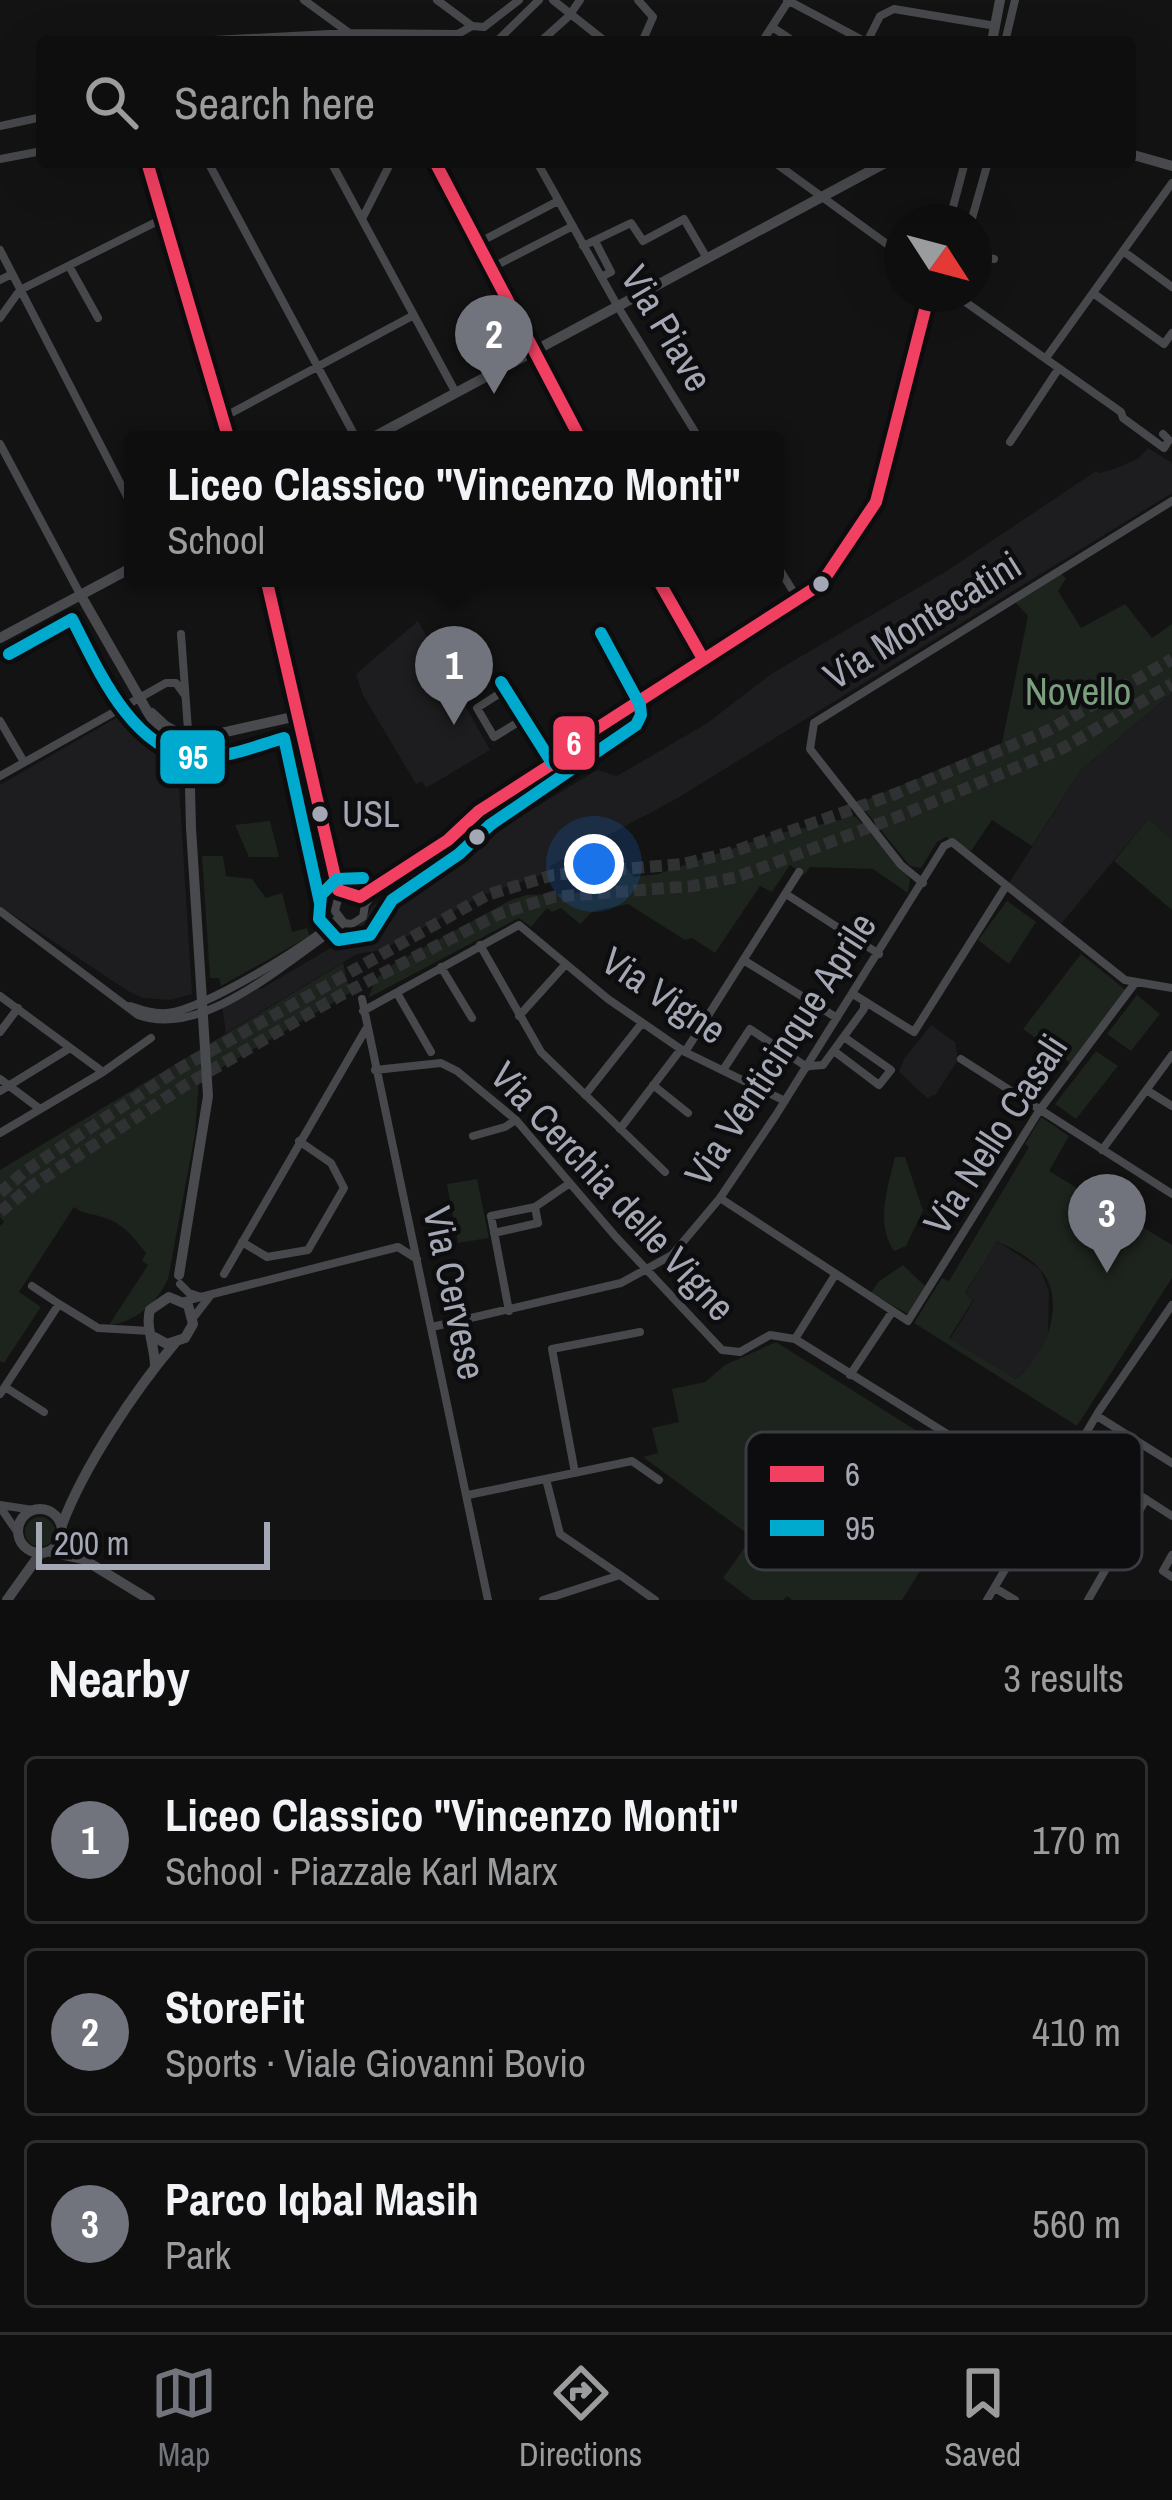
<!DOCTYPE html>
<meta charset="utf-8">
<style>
body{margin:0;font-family:"Archivo Narrow",sans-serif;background:#1c1c1c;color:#f1f3f6}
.compass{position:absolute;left:884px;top:204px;width:108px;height:108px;border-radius:50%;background:#0e0e0e;box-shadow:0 12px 48px #0002;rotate:126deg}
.scale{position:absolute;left:36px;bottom:30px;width:234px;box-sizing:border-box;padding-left:12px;border:6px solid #a4a8b4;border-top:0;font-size:33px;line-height:42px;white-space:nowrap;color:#a4a8b4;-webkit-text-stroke:9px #0d0d0f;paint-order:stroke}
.you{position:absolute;left:594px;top:864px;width:42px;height:42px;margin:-30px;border:9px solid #fff;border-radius:50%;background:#1a73e8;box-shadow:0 0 0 18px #1a73e833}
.badge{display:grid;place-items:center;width:78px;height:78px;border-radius:50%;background:#71747c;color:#fff;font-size:39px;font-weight:700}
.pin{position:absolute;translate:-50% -99px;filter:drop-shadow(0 3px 6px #0008)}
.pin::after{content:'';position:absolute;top:63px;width:42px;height:36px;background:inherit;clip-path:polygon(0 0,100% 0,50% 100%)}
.popup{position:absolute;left:124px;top:431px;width:660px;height:156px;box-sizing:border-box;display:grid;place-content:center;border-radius:12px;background:#0e0e0e;filter:drop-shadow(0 3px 9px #0005);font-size:39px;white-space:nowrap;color:#9b9c9e}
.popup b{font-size:45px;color:#f1f3f6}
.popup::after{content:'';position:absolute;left:50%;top:100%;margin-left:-24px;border:24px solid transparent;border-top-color:#0e0e0e}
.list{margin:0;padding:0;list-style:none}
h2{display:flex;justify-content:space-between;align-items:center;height:156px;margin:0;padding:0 48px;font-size:51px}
h2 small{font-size:39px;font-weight:400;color:#9b9c9e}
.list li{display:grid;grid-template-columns:78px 1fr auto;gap:36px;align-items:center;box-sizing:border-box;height:168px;margin:0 24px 24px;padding:0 24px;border:3px solid #2e2e2e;border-radius:12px}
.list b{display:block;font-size:45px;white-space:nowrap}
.list p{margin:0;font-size:39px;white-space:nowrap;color:#9b9c9e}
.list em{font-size:39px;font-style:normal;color:#9b9c9e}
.icon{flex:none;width:66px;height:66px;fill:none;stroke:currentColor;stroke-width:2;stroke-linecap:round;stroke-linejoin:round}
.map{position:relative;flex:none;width:1172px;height:1600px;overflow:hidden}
.search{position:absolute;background:#0e0e0e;box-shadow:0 12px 48px #0002;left:36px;right:36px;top:36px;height:132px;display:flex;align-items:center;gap:30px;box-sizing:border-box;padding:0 42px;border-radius:12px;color:#9b9c9e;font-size:45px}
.sheet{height:732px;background:#0e0e0e}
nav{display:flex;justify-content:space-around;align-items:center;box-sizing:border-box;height:168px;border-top:3px solid #2e2e2e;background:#0e0e0e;font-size:33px;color:#9b9c9e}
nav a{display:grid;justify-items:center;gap:6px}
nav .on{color:#71747c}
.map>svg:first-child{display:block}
</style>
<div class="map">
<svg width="1172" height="1600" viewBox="0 0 1172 1600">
<rect width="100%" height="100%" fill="#131313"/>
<!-- built -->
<path fill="#1d1d1f" d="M1148,448L1172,463V493L676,799L550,866V872L486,894L382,950L357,954L226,1033L222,1006L256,987L261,989L351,936L374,905L597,770L617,776L706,724L771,674L945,572L1096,471L1100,473L1117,468L1139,458Z
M418,621L490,750L426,788L422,781L416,784L363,695L356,674Z
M1172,693V840L1147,820L1061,924L1009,883L1081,770Z
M133,708L179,785L192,994L170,1000L143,998L128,991L0,906V785Z
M931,1025L955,1042L958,1060L936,1094L927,1098L899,1072L904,1059Z
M997,1241L1040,1269L1049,1291L1048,1334L1039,1357L1016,1379L950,1339L974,1300L965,1294Z"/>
<!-- green -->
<path fill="#1d231d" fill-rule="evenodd" d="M1061,574L1066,578L1058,591L1081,628L1125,604L1152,638L1172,624V693L1081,770L1032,846L992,820L971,851L946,837L937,842L921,868L910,866L859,803L1002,743L1028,616L1015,602Z
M844,814L856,817L910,879L908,893L873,869L810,867L804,875L790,865L772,892L760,886L715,953L692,938L685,940L628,904L593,911L580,924L561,908L552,912L547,908L531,927L519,918L368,998L376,979L392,965L511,900L526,895L578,893L626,867L634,877L658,874L772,835L844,819Z
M1148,819L1172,840V910L1114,861Z
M270,821L279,857H249L235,825Z
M202,856H223L226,876L252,879L266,898L282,893L292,932L307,928L310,936L221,986L219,978H210Z
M1007,901L1036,922L1009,964L978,940Z
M1081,954L1127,991L1072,1064L1023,1029Z
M343,963L350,993L199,1081L195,1134L168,1279C157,1303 136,1322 109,1325L148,1265L142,1261L146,1253C134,1238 124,1224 105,1218C92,1213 85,1215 74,1207L19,1292L41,1307L4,1363L0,1361V1226L4,1222L0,1217V1170Z
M1137,995L1160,1014L1131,1051L1107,1034Z
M1096,1051L1118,1066L1076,1119L1055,1104Z
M1041,1117L1069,1136L1049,1171L1172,1245V1278L1077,1426L914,1323L942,1278L949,1281L1029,1147L1025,1144ZM997,1241C1009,1247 1028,1256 1038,1267C1070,1299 1045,1357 1016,1379L949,1338L973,1300L965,1293Z
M895,1157H905L923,1211L906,1246L894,1251C875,1224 888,1187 895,1157Z
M477,1179L489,1238L458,1243L447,1184Z
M903,1265L927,1288L908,1314L871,1293L878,1282Z
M776,1342L974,1467L947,1506L956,1513L902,1600H792L787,1596L783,1600H752L723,1578L752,1537L643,1457L658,1453L652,1428L679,1422L672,1389L705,1382L725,1365Z
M25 1532a15 15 0 1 1 30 0a15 15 0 1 1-30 0Z"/>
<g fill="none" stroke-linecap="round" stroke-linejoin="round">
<!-- highway-tunnel -->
<path stroke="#303133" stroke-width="12" stroke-dasharray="12 6" stroke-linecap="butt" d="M0,1193L24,1172L177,1070L487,895L553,875L683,864L729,853L895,794L1049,730L1172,659
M0,1212L33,1185L184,1086L339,996L499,914L553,897L693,886L737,877L897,817L1063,748L1172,684"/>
<!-- minor -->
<path stroke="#47484c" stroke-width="8" d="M304,0L348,32
M437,0L472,26
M553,0L606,42
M638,0L653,17L642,42
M787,0L866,42
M772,27L795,42
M174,42L349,33L458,34L472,26L484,27L519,0
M496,42L539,0
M540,42L569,16L580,0
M762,42L789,0
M867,42L880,16L894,9L996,26
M1005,42L1015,0
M0,126L42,117
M0,159L42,151
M147,162L229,440
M208,162L357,440
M331,162L456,393
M435,162L581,440
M537,162L618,307L700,440
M774,162L902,255
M363,217L391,162
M949,222L965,162
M971,222L988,162
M595,241L611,272L601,277
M478,243L558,201
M583,246L631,223L643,241L684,219L705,255
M0,250L133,508
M1123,251L1172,287
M974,255L994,259
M69,266L98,318
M491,268L573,226
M0,280L12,274
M1093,293L1164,344L1172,333
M954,294L1121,412L1123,418L1164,448L1169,440L1163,434
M0,318L20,290L164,218
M1046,358L1172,183
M222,418L414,315
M1010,442L1059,368
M0,444L80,594
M775,562L798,599
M657,578L702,657
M269,587L283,578
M181,634L189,744
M152,712L166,725L189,737
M297,716L338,899
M525,718L494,737L477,708L508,688L552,764
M0,721L24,762
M0,776L166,683H176L184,694
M923,883L901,865L810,749L814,723L1172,501
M345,894L338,899L335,911L344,923L352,924L363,917L365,905L376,890
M786,894L879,954
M360,897L448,840L479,811L552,764L574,743L683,676L715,649L821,584L876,502L929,294
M0,911L138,1015C205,1040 290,957 344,923
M480,945L541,1052L665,1172
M745,961L837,1018
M441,967L472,1018
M397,993L431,1052
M853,994L914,1032L1006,886
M0,996L103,1072
M362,999L488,1600
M130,1006C142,1010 154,1014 167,1013C201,1011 312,944 338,918
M363,1011L519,925L608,999L685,1052L785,1101
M519,1016L565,965
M0,1032L18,1008
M834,1051L879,1085L891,1070L844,1037
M685,1052L799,872
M961,1059L1172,1194
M810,1066L823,1065L864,1009V1001
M375,1070L441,1063L457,1071L516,1120L616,1237L722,1350L740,1352L770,1335L795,1339L1048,1497
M723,1070L750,1029L807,1067
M0,1079L40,1109
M653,1085L688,1113
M0,1091L70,1048
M1148,1091L1172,1106
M585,1095L642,1023
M620,1129L681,1049
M0,1133L103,1072L151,1038
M473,1136L505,1127L516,1120
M1102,1150L1172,1055
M720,1198L908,1321L1039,1111L1135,983
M494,1233L538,1223L535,1207
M242,1242L267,1257L308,1250L344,1188L331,1163L299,1141
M224,1274L366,1029
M180,1284L189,1293L201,1297
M32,1286L59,1304
M185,1301L398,1247L417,1259
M509,1311L491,1216L535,1207L570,1183
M193,1318L210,1296
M432,1327L621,1283L672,1255L720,1198L776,1115L944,846L952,842L1125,980L1172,988
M795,1339L835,1275
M850,1375L892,1312
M5,1387L44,1412
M0,1394L59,1304L98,1328L150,1331
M1097,1416L1172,1463
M1074,1453L1172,1516
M575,1473L552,1349L640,1332
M546,1479L560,1534L620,1575
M468,1495L632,1461L659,1480
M0,1505L33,1510
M0,1507L18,1533
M1172,1555L1163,1571L1172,1577
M995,1588L1015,1600
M543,1600L620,1575L655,1600
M987,1600L1099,1411L1172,1305
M1088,1600L1146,1499"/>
<!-- major -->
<path stroke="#494a4e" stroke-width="10" d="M992,42L1000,0
M1130,154L1172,166
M368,440L887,162
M80,594L185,777
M0,638L133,567
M191,828L189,746L195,739L297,716L266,578
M154,1337L167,1344L185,1338L193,1324L188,1305L169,1297L150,1310C145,1327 155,1346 155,1366
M18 1531a22 22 0 1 1 44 0a22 22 0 1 1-44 0Z
M62,1525C83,1468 135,1390 175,1343
M51,1552L83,1559L150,1600
M7,1600L40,1554"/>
<!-- major-bridge -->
<path stroke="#494a4e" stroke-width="10" d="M179,1275L208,1096L191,828"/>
<defs>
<path id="bus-1" d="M147,162L229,440
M435,162L581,440
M266,578L338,890L360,897L448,840L479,811L552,764L574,743L821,584L876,502L929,294
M657,578L702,657"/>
<path id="bus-2" d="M9,654L72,619C97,667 130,747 192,757C220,761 256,746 284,738L320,903
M501,682L552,763
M363,878L337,879L321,895L319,919L338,940L370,935L392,900L459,854L490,825L636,725L641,715L640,705L601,633"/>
</defs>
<!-- bus-1 casing -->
<use href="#bus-1" stroke="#0d0d0f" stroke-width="21"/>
<!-- bus-2 casing -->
<use href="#bus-2" stroke="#0d0d0f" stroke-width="21"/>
<!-- bus-1 -->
<use href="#bus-1" stroke="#f24062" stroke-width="12"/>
<!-- bus-2 -->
<use href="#bus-2" stroke="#00a9ce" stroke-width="12"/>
</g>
<!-- markers -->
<g fill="#a4a8b4" stroke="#0d0d0f" stroke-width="4.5">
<circle cx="821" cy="584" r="10"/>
<circle cx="320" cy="814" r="10"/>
<circle cx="477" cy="837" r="10"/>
</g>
<g text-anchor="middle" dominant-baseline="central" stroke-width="9" stroke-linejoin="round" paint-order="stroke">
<!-- bus labels -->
<g font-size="36" fill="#a4a8b4" stroke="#0d0d0f" text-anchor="start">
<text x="342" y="814">USL</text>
</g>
<!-- street labels -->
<g font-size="39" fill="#a4a8b4" stroke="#0d0d0f">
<text transform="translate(667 328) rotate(59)">Via Piave</text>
<text transform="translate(922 620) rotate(-32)">Via Montecatini</text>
<text transform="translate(664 995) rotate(34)">Via Vigne</text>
<text transform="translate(780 1049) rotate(-57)">Via Venticinque Aprile</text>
<text transform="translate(995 1134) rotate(-57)">Via Nello Casali</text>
<text transform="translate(613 1191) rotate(47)">Via Cerchia delle Vigne</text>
<text transform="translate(455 1293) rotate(78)">Via Cervese</text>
</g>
<!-- park labels -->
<g font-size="39" fill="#7b9f7e" stroke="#0d0d0f">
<text x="1078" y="691">Novello</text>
</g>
</g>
<!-- legend -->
<rect x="746" y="1432" width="396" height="138" rx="18" fill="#0d0d0f" stroke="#3a3c41" stroke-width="3"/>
<rect x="770" y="1466" width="54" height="16" fill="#f24062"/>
<rect x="770" y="1520" width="54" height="16" fill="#00a9ce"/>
<g font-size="33" fill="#a4a8b4">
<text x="845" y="1486">6</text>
<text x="845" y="1540">95</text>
</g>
<g stroke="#0d0d0f" stroke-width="4.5">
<rect x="551" y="714" width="46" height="58" rx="12" fill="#f24062"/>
<rect x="158" y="728" width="69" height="58" rx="12" fill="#00a9ce"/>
</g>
<g font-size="33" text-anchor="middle" font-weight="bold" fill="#fff">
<text x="574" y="755">6</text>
<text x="193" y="769">95</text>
</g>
</svg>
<svg class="compass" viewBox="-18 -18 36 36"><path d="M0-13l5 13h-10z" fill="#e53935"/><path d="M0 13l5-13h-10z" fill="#9b9c9e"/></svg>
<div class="scale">200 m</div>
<div class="you"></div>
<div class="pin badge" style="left:454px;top:725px">1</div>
<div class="popup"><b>Liceo Classico &quot;Vincenzo Monti&quot;</b>School</div>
<div class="pin badge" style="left:494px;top:394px">2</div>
<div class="pin badge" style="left:1107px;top:1273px">3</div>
<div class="search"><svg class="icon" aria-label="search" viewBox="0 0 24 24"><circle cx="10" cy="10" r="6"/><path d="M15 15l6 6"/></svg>Search here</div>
</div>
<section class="sheet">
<h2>Nearby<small>3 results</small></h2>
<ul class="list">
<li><span class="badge">1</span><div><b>Liceo Classico &quot;Vincenzo Monti&quot;</b><p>School · Piazzale Karl Marx</p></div><em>170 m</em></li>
<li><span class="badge">2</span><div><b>StoreFit</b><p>Sports · Viale Giovanni Bovio</p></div><em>410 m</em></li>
<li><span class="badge">3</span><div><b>Parco Iqbal Masih</b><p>Park</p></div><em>560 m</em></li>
</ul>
</section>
<nav>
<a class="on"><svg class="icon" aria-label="map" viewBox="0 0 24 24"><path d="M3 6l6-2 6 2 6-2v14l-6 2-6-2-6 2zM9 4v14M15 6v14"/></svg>Map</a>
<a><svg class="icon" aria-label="directions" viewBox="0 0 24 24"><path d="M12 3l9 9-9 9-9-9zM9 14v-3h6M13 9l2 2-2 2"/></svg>Directions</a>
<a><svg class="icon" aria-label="saved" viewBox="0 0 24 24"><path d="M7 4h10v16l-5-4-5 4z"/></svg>Saved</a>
</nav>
